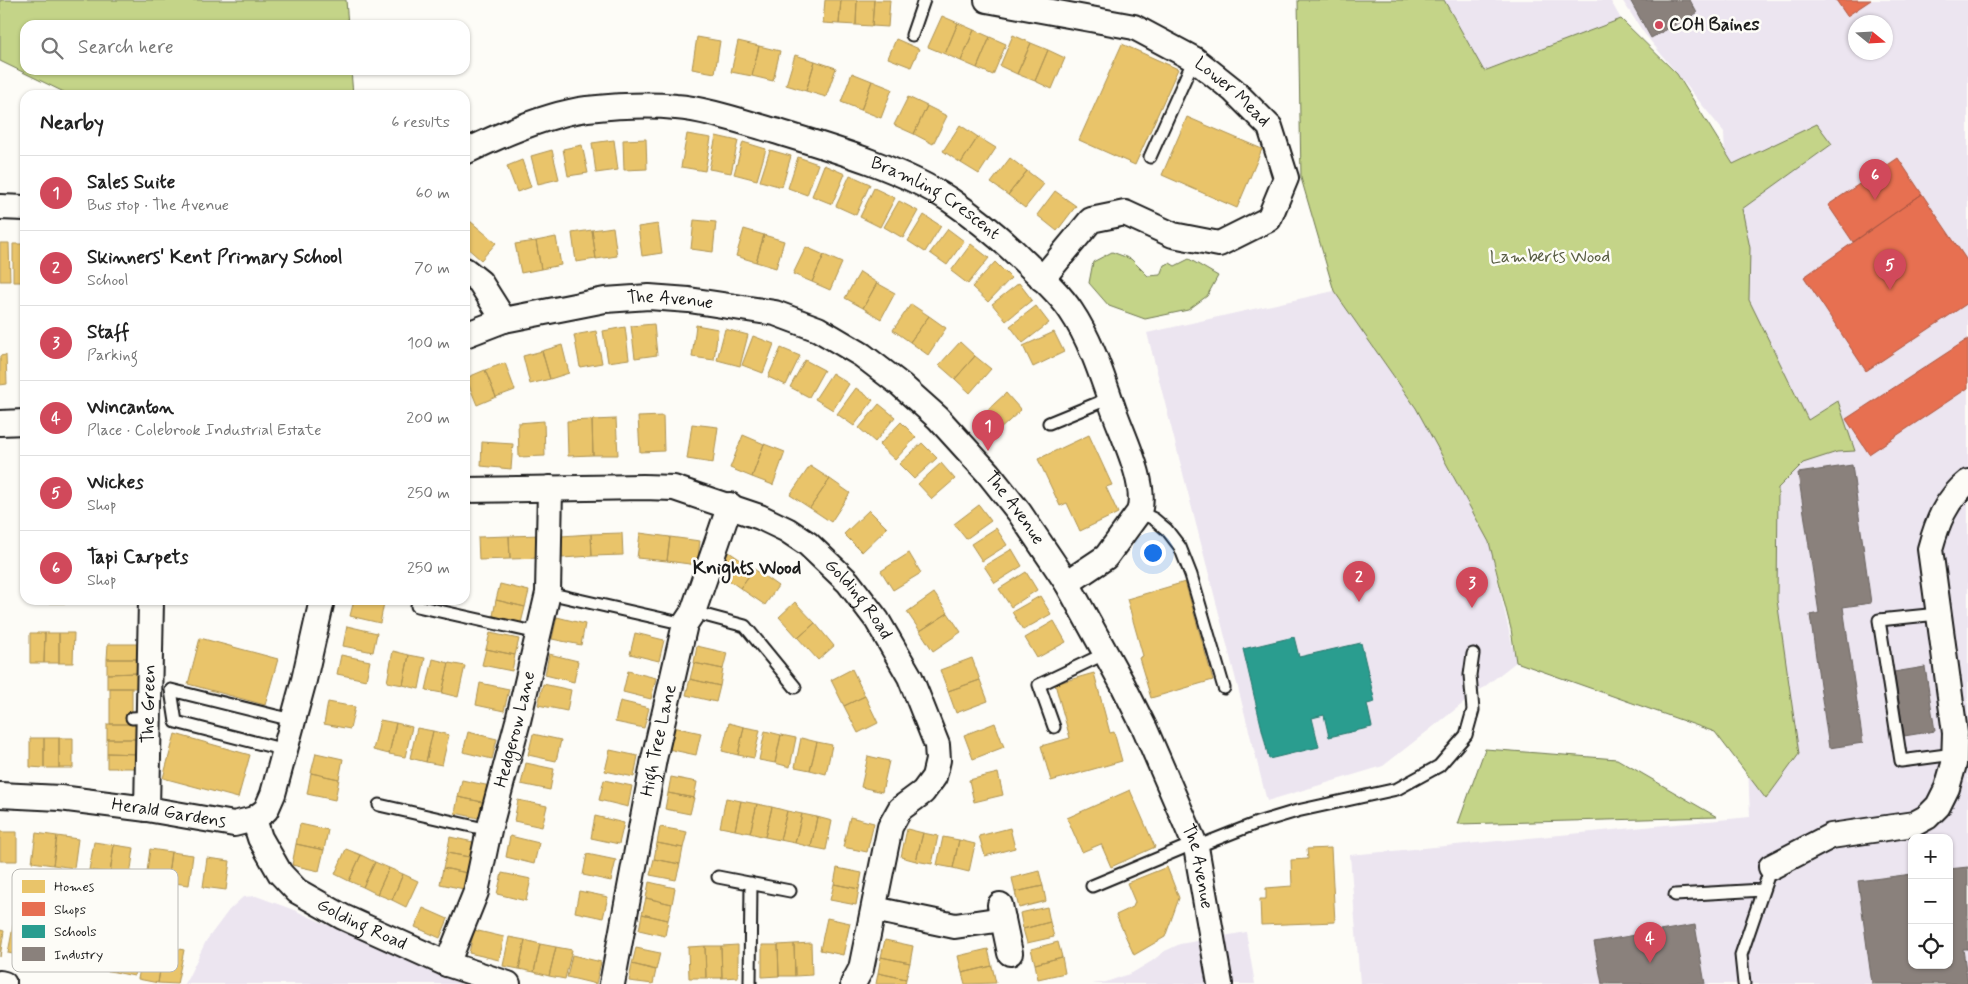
<!DOCTYPE html>
<meta charset="utf-8">
<style>
body{margin:0;font-family:Mynerve,sans-serif;background:#f2f2f2;color:#222}
.controls{position:absolute;right:15px;bottom:15px;display:grid;overflow:hidden;border-radius:10px;box-shadow:0 1px 4px #0004}
.controls button{width:45px;height:45px;display:grid;place-items:center;padding:0;border:0;border-bottom:1px solid #e0e0e0;background:#fff;color:#222;font:25px sans-serif}
.compass{position:absolute;left:1848px;top:15px;width:45px;height:45px;border-radius:50%;background:#fff;box-shadow:0 1px 4px #0004;rotate:108deg}
.you{position:absolute;left:1152px;top:552px;width:18px;height:18px;margin:-12px;border:4px solid #fff;border-radius:50%;background:#1a73e8;box-shadow:0 0 0 8px #1a73e833}
.badge{display:grid;place-items:center;width:32px;height:32px;border-radius:50%;background:#d1495b;color:#fff;font-size:16px;font-weight:700}
.pin{position:absolute;translate:-50% -41px;filter:drop-shadow(0 1px 2px #0008)}
.pin::after{content:'';position:absolute;top:26px;width:18px;height:15px;background:inherit;clip-path:polygon(0 0,100% 0,50% 100%)}
.list{margin:0;padding:0;list-style:none}
h2{display:flex;justify-content:space-between;align-items:center;height:65px;margin:0;padding:0 20px;font-size:21px}
h2 small{font-size:16px;font-weight:400;color:#767676}
.list li{display:grid;grid-template-columns:32px 1fr auto;gap:15px;align-items:center;box-sizing:border-box;height:75px;padding:0 20px;border-top:1px solid #e0e0e0}
.list b{display:block;font-size:19px;white-space:nowrap}
.list p{margin:0;font-size:16px;white-space:nowrap;color:#767676}
.list em{font-size:16px;font-style:normal;color:#767676}
.icon{flex:none;width:28px;height:28px;fill:none;stroke:currentColor;stroke-width:2;stroke-linecap:round;stroke-linejoin:round}
.map{position:relative;flex:none;width:1968px;height:984px;overflow:hidden}
.search{position:absolute;background:#fff;box-shadow:0 1px 4px #0004;left:20px;top:20px;width:450px;height:55px;display:flex;align-items:center;gap:12px;box-sizing:border-box;padding:0 18px;border-radius:15px;color:#767676;font-size:19px}
.panel{position:absolute;background:#fff;box-shadow:0 1px 4px #0004;left:20px;top:90px;width:450px;height:515px;border-radius:15px}
.map>svg:first-child{display:block}
</style>
<div class="map">
<svg width="1968" height="984" viewBox="0 0 1968 984">
<rect width="100%" height="100%" fill="#fdfcf7"/>
<filter id="ink" filterUnits="userSpaceOnUse"><feTurbulence type="fractalNoise" baseFrequency=".02" numOctaves="2"/><feDisplacementMap in="SourceGraphic" scale="10" xChannelSelector="R" yChannelSelector="G"/><feConvolveMatrix kernelMatrix="1 2 1 2 8 2 1 2 1" color-interpolation-filters="sRGB"/></filter>
<g filter="url(#ink)">
<!-- built -->
<path fill="#ece5f0" fill-rule="evenodd" d="M1444,0H1610L1621,19L1483,71Z
M1622,0H1968V984H1360L1350,855L1750,817L1724,132L1644,33ZM1856,22H1886V52H1856ZM1912,838H1949V965H1912Z
M1334,291L1416,408L1489,542L1516,662L1383,766L1267,801L1147,333Z
M256,896L294,910L461,984H185L206,941L229,910L243,897Z
M1246,932L1255,984H1092L1106,982L1132,973L1152,961L1165,951L1180,944Z"/>
<!-- green -->
<path fill="#c4d488" stroke="#707852" d="M0,0H346L348,25H25V70H351L353,95H70L0,61Z
M1298,0H1444L1484,71L1621,19L1677,74L1733,164L1817,124L1832,144L1742,209L1750,248L1749,300L1808,420L1838,401L1855,451L1837,452L1803,463L1778,488L1777,600L1799,754L1766,799L1715,732L1516,662L1511,629L1489,542L1416,408L1334,291L1301,178Z
M1112,252L1131,259L1148,276L1160,275L1164,265L1170,263L1175,266L1189,259L1218,276L1207,296L1188,310L1145,319L1109,306L1089,283L1093,262Z
M1485,749L1617,759L1717,817L1458,824Z"/>
<!-- homes -->
<path fill="#e9c46a" stroke="#ac9253" d="M825,0H841L839,24L823,23Z
M841,0H857L856,25L839,24Z
M857,0H874L872,26L856,25Z
M874,0H890L888,27L872,26Z
M942,16L958,23L945,54L928,47Z
M958,23L974,30L961,61L945,54Z
M974,30L990,37L977,68L961,61Z
M1013,35L1031,43L1017,74L1000,66Z
M697,37L720,41L715,73L692,69Z
M990,37L1006,44L993,75L977,68Z
M896,39L919,49L911,67L888,58Z
M738,41L759,46L752,76L731,72Z
M1031,43L1048,50L1035,81L1017,74Z
M1122,44L1178,69L1135,165L1079,140Z
M759,46L780,51L773,81L752,76Z
M1048,50L1065,58L1052,89L1035,81Z
M795,55L815,61L806,91L786,85Z
M815,61L836,68L826,97L806,91Z
M852,73L872,81L861,110L841,102Z
M872,81L892,89L881,118L861,110Z
M908,97L927,106L914,134L894,125Z
M927,106L947,116L933,144L914,134Z
M1187,117L1262,149L1237,208L1162,175Z
M960,125L978,137L961,163L943,151Z
M687,134L711,138L705,171L681,167Z
M716,136L738,141L731,173L709,169Z
M978,137L996,148L979,174L961,163Z
M646,139L647,169L624,170L623,140Z
M614,140L618,170L596,173L592,143Z
M743,142L766,149L757,180L734,174Z
M582,145L588,173L568,176L563,149Z
M552,150L559,179L538,184L531,156Z
M770,150L791,156L782,187L760,181Z
M798,157L818,164L807,195L788,188Z
M1010,158L1027,171L1008,195L991,183Z
M522,160L531,187L517,192L507,166Z
M824,165L845,174L832,204L812,196Z
M1027,171L1044,184L1025,208L1008,195Z
M850,175L870,184L856,215L836,206Z
M874,188L895,198L880,227L860,217Z
M1055,191L1076,206L1057,231L1037,215Z
M899,201L918,211L903,238L884,227Z
M924,215L941,226L925,252L908,241Z
M694,220L716,222L713,252L691,249Z
M470,221L496,243L481,260L465,246V227Z
M658,224L662,253L642,256L638,227Z
M613,227L617,256L596,259L592,230Z
M744,229L764,235L756,262L736,256Z
M948,229L964,241L947,265L930,253Z
M592,230L596,259L576,262L572,233Z
M764,235L784,241L776,268L756,262Z
M556,237L561,265L541,269L536,241Z
M536,241L541,269L521,273L515,244Z
M0,243H9L10,281H0Z
M13,244H25V282H13Z
M971,244L989,258L968,284L951,271Z
M806,247L824,255L812,282L793,274Z
M824,255L842,263L830,290L812,282Z
M995,262L1011,278L988,302L972,287Z
M860,272L877,283L863,308L845,298Z
M877,283L895,293L881,319L863,308Z
M1019,283L1032,300L1006,321L992,304Z
M911,304L929,316L910,342L893,330Z
M1036,306L1049,323L1023,343L1010,326Z
M929,316L946,328L928,355L910,342Z
M654,324L657,355L635,358L631,326Z
M696,325L718,329L714,360L692,357Z
M625,327L629,359L608,362L603,331Z
M725,329L748,335L740,366L717,360Z
M596,331L602,363L580,367L574,335Z
M1054,332L1064,352L1033,367L1023,346Z
M753,336L774,344L763,373L742,365Z
M960,342L975,356L955,379L939,365Z
M562,345L569,373L550,379L542,351Z
M781,348L800,356L786,385L768,377Z
M542,351L550,379L530,384L523,356Z
M6,355L7,384L0,385V356Z
M975,356L991,369L970,393L955,379Z
M805,360L824,370L809,397L790,387Z
M505,363L515,390L496,397L485,370Z
M485,370L496,397L477,405L466,378Z
M832,373L849,384L833,410L815,399Z
M856,388L873,400L854,426L837,414Z
M1006,393L1021,410L997,432L982,415Z
M879,404L895,417L875,442L859,428Z
M663,416L664,451L640,452L638,417Z
M616,419L618,455H593L592,420Z
M592,420L593,455L568,456L567,421Z
M544,421L545,456L519,457L518,423Z
M901,422L916,437L895,460L879,445Z
M692,424L718,427L713,463L687,459Z
M743,435L764,444L752,477L730,468Z
M1089,435L1112,485L1106,487L1118,513L1080,531L1067,503L1060,506L1038,459Z
M482,442L513,444L511,469L481,466Z
M922,443L937,458L914,479L899,464Z
M764,444L785,452L773,485L752,477Z
M941,463L955,479L932,499L918,484Z
M810,466L830,479L810,508L790,495Z
M830,479L850,493L831,522L810,508Z
M979,505L991,521L966,539L954,524Z
M869,510L887,528L862,552L844,534Z
M996,528L1007,545L982,561L971,544Z
M622,533L623,555L592,556L591,534Z
M640,533L670,537L667,561L637,558Z
M591,534L592,556L562,558L561,536Z
M540,535L541,558L510,559L509,536Z
M509,536L510,559L479,560L478,537Z
M670,537L700,541L697,565L667,561Z
M1012,549L1022,566L995,583L984,566Z
M729,552L754,569L740,588L716,571Z
M909,553L921,573L893,590L881,571Z
M754,569L778,586L765,605L740,588Z
M1026,572L1037,590L1011,607L999,589Z
M1185,582L1213,680L1151,698L1139,658L1143,656L1127,599Z
M500,584L529,591L525,607L496,600Z
M934,593L948,613L920,631L907,612Z
M1040,596L1051,614L1023,630L1012,612Z
M31,600H45V603H31Z
M45,600H60V603H45Z
M60,600H74V603H60Z
M354,600H369L384,603L380,623L350,616Z
M496,600L525,607L521,623L493,616Z
M795,602L815,623L798,638L779,617Z
M948,613L961,632L933,651L920,631Z
M557,617L585,624L581,645L552,639Z
M1054,621L1066,642L1037,658L1025,638Z
M815,623L834,646L818,660L798,638Z
M347,626L377,633L373,652L343,646Z
M30,633H45L44,663H30Z
M45,633H59V663H44Z
M59,633H74L73,663H59Z
M490,633L519,639L515,655L486,649Z
M635,633L664,640L659,661L630,654Z
M200,638L278,659L265,705L188,684Z
M108,644H138V659H107Z
M697,646L727,653L723,669L694,663Z
M486,649L515,655L512,671L482,665Z
M393,651L409,655L403,685L387,682Z
M549,654L578,661L574,682L545,675Z
M341,655L370,661L366,680L337,674Z
M409,655L425,658L419,689L403,685Z
M972,658L980,680L948,691L940,670Z
M107,659H138V673L107,674Z
M433,659L449,663L442,693L426,690Z
M449,663L465,666L458,697L442,693Z
M694,663L723,669L720,686L690,679Z
M852,669L865,696L844,706L831,680Z
M628,671L656,678L651,699L623,692Z
M138,673V688H107V674Z
M1094,673L1110,733L1114,732L1122,761L1051,781L1041,746L1070,738L1055,684Z
M690,679L720,686L716,702L686,695Z
M980,680L988,701L956,713L948,691Z
M480,683L509,689L504,711L476,705Z
M543,684L571,690L567,711L538,705Z
M110,688H132V724H110Z
M865,696L878,723L858,733L844,706Z
M620,701L649,708L644,728L615,722Z
M328,702L355,707L350,729L324,724Z
M380,720L396,723L389,754L373,750Z
M396,723L412,727L405,757L389,754Z
M729,723L744,727L738,755L722,751Z
M995,723L1004,747L973,759L964,735Z
M107,724H138V739H107Z
M673,727L701,733L696,755L668,749Z
M744,727L760,730L754,758L738,755Z
M417,728L433,731L426,762L410,758Z
M433,731L449,735L442,765L426,762Z
M765,731L781,735L775,763L759,760Z
M468,732L497,739L492,759L463,752Z
M175,734L250,755L238,798L163,778Z
M533,734L561,740L556,761L528,755Z
M781,735L796,738L790,767L775,763Z
M30,738H44V768L30,767Z
M44,738H59V768H44Z
M59,738H73V768H59Z
M801,738L817,742L810,770L795,767Z
M107,739H138V754L107,753Z
M817,742L832,745L826,774L810,770Z
M610,750L638,756L634,777L605,771Z
M107,753L138,754V768H107Z
M316,753L343,759L339,779L311,773Z
M868,756L889,761L882,792L861,787Z
M526,763L554,769L550,790L521,784Z
M311,773L339,779L335,800L307,794Z
M998,773L1003,795L974,802L969,780Z
M671,777L697,782L694,798L668,793Z
M462,780L490,786L487,803L458,797Z
M604,780L632,786L628,807L599,800Z
M1130,790L1155,847L1111,867L1101,844L1082,852L1067,818Z
M668,793L694,798L690,814L665,809Z
M458,797L487,803L483,819L455,813Z
M726,798L741,801L735,830L720,827Z
M518,800L547,806L542,827L514,821Z
M741,801L757,804L750,833L735,830Z
M757,804L772,807L765,837L750,833Z
M772,807L787,811L780,840L765,837Z
M787,811L802,814L795,843L780,840Z
M802,814L817,817L811,847L795,843Z
M595,816L624,823L619,844L591,838Z
M817,817L832,821L826,850L811,847Z
M850,817L874,823L867,852L843,847Z
M300,824L328,830L324,850L296,844Z
M660,827L687,832L683,848L657,843Z
M1010,828L1015,848L985,856L979,836Z
M907,829L923,833L916,861L901,857Z
M0,832H17V861H0Z
M36,833L57,836L53,865L32,862Z
M923,833L938,836L932,864L916,861Z
M57,836L78,839L74,868L53,865Z
M510,836L539,843L534,864L506,857Z
M450,837L478,843L475,858L447,853Z
M943,837L959,840L953,868L937,865Z
M959,840L975,844L969,872L953,868Z
M94,842L114,845L110,873L89,870Z
M657,843L683,848L680,864L654,859Z
M296,844L324,850L319,871L292,865Z
M114,845L134,848L130,876L110,873Z
M1331,848L1335,922L1261,925L1260,899H1266V888L1292,886L1291,860L1308,859L1307,849Z
M150,849L171,852L167,882L146,879Z
M346,849L361,855L349,881L335,874Z
M171,852L193,855L189,885L167,882Z
M447,853L475,858L472,874L443,868Z
M587,854L616,860L611,881L583,875Z
M361,855L375,862L363,887L349,881Z
M207,858L230,861L226,890L203,887Z
M654,859L680,864L676,880L650,875Z
M375,862L389,868L377,894L363,887Z
M1167,867L1179,898L1165,937L1134,955L1116,915L1133,907L1135,902L1127,883Z
M389,868L403,874L392,900L377,894Z
M443,868L472,874L469,890L440,884Z
M837,868L862,873L859,889L834,884Z
M1039,871L1043,886L1015,892L1012,878Z
M502,873L531,879L526,901L497,894Z
M403,874L418,881L406,907L392,900Z
M649,882L675,888L672,904L646,898Z
M834,884L859,889L856,905L830,900Z
M1043,886L1046,901L1019,908L1015,892Z
M579,891L608,897L603,918L575,912Z
M646,898L672,904L668,920L642,914Z
M1047,907L1050,922L1023,929L1020,913Z
M423,908L448,919L440,938L415,927Z
M642,914L668,920L665,936L639,930Z
M15,916L35,920L28,957L8,953Z
M827,918L850,923L843,955L820,950Z
M1050,922L1054,937L1027,943L1023,929Z
M0,930L4,931L0,957Z
M474,930L504,937L499,960L469,953Z
M102,932L121,936L115,972L95,969Z
M121,936L141,939L134,976L115,972Z
M509,937L525,940L519,969L503,966Z
M525,940L540,944L534,972L519,969Z
M885,940L913,946L910,963L881,957Z
M145,942L164,946L158,983L138,979Z
M1058,942L1062,957L1035,964L1031,949Z
M811,943L812,975L795,976L794,944Z
M540,944L556,947L549,976L534,972Z
M794,944L795,976H779L778,945Z
M738,945V977L722,978L721,946Z
M762,945H778L779,976L762,977Z
M164,946L184,950L177,984L158,983Z
M705,946L706,978H689L688,947Z
M705,946H721L722,978H706Z
M556,947L572,950L565,979L549,976Z
M636,948L660,953L656,970L632,964Z
M988,949L992,966L962,973L958,956Z
M572,955L601,962L596,984L567,977Z
M881,957L910,963L906,979L878,973Z
M1062,957L1065,973L1038,979L1035,964Z
M632,964L656,970L653,984L629,981Z
M992,966L996,983L965,984L962,973Z
M878,973L906,979L905,984H876Z"/>
<!-- shops -->
<path fill="#e76f51" stroke="#aa5641" d="M1836,0H1871L1847,16Z
M1898,158L1922,194L1853,242L1828,205Z
M1922,194L1968,262V303L1866,371L1804,277Z
M1968,339V388L1869,454L1846,419Z"/>
<!-- schools -->
<path fill="#2a9d8f" stroke="#26766c" d="M1294,637L1299,657L1361,643L1375,702L1367,704L1372,727L1329,737L1324,715L1312,718L1319,747L1269,759L1243,649Z"/>
<!-- industry -->
<path fill="#8a817c" stroke="#69635f" d="M1630,0H1690L1697,13L1651,38Z
M1852,465L1871,603L1843,607L1863,743L1829,748L1810,615L1819,613L1798,473Z
M1925,667L1935,731L1904,736L1894,672Z
M1968,867V949H1963L1968,984H1872L1858,881L1912,874V965H1949V869Z
M1695,925L1705,984H1602L1594,942Z"/>
<g fill="none" stroke-linecap="round" stroke-linejoin="round">
<defs>
<path id="service" d="M912,35L924,0
M1150,157L1194,59
M1049,423L1110,398
M1139,512L1154,519L1167,530L1180,547L1191,575L1224,688
M548,593L685,624
M417,606L538,633
M693,612L745,626L795,687
M1938,614L1879,620L1901,761L1954,754
M132,718L149,717
M1054,727L1039,685L1106,653
M285,750L176,722L171,690L292,720
M379,805L489,830
M1196,847L1257,823L1297,811L1397,789L1439,766L1466,735L1473,710L1470,675L1473,654
M718,877L790,891
M1092,886L1195,843
M1675,895L1763,890
M750,984L751,883
M1744,984L1741,955L1771,867"/>
<g id="minor">
<path id="s1" d="M987,0L1134,27L1194,59L1233,90L1270,127L1286,178L1269,219L1219,244L1173,235L1125,213L1091,220L1042,279"/>
<path id="s2" d="M465,152C500,135 548,114 587,109C616,106 647,104 676,107C706,109 746,123 775,131C831,148 901,168 950,200C978,219 1004,241 1028,265C1043,279 1060,294 1071,311C1090,339 1101,373 1112,405C1121,433 1148,483 1139,512L1106,557L1067,583"/>
<path d="M0,207L25,208"/>
<path d="M465,270L480,282L504,320"/>
<path id="s3" d="M465,335L504,320L605,300L649,297L689,300L775,313L818,329L862,355L901,385L938,418L988,473L1019,512L1067,583L1122,683L1145,729L1196,847L1220,984"/>
<path d="M0,423L25,422"/>
<path id="s4" d="M465,490L643,487L674,488L760,517L787,530L808,544L848,582L877,620L910,677L937,745L938,760L934,777L923,792L900,809L890,827L861,969L853,984"/>
<path id="s5" d="M0,795L60,798L147,809L234,824L254,819L266,810L273,794L304,680L322,600"/>
<path id="s6" d="M147,809L151,600"/>
<path id="s7" d="M254,819L260,838L280,873L297,891L343,917L447,964L508,984"/>
<path d="M1771,867L1831,836L1914,824L1927,817L1938,806L1947,788L1954,764L1955,733L1930,549C1937,523 1946,499 1968,482"/>
<path d="M1000,905L1010,953"/>
<path d="M874,909L955,926L1003,919"/>
<path id="s8" d="M447,964L476,892L489,830L518,721L548,593L550,488"/>
<path d="M0,983L4,984"/>
<path id="s9" d="M612,984L654,759L685,624L693,612L730,505"/>
</g>
</defs>
<!-- service casing -->
<use href="#service" stroke="#1c1c1c" stroke-width="15"/>
<!-- minor casing -->
<use href="#minor" stroke="#1c1c1c" stroke-width="28"/>
<!-- service -->
<use href="#service" stroke="#fdfcf7" stroke-width="11"/>
<!-- minor -->
<use href="#minor" stroke="#fdfcf7" stroke-width="24"/>
</g>
</g>
<!-- markers -->
<circle fill="#d1495b" stroke="#fdfcf7" stroke-width="2" cx="1659" cy="25" r="5"/>
<g text-anchor="middle" dominant-baseline="central" stroke-width="5" stroke-linejoin="round" paint-order="stroke">
<!-- poi labels -->
<g font-size="18" font-weight="bold" fill="#1c1c1c" stroke="#fdfcf7" text-anchor="start">
<text x="1669" y="25">COH Baines</text>
</g>
<!-- street labels -->
<g font-size="18" fill="#1c1c1c" stroke="#fdfcf7">
<text stroke="none"><textPath href="#s1" startOffset="268">Lower Mead</textPath></text>
<text stroke="none"><textPath href="#s2" startOffset="496">Bramling Crescent</textPath></text>
<text stroke="none"><textPath href="#s3" startOffset="210">The Avenue</textPath></text>
<text stroke="none"><textPath href="#s3" startOffset="630">The Avenue</textPath></text>
<text stroke="none"><textPath href="#s4" startOffset="430">Golding Road</textPath></text>
<text stroke="none"><textPath href="#s6" startOffset="105">The Green</textPath></text>
<text stroke="none"><textPath href="#s8" startOffset="245">Hedgerow Lane</textPath></text>
<text stroke="none"><textPath href="#s9" startOffset="248">High Tree Lane</textPath></text>
<text stroke="none"><textPath href="#s5" startOffset="170">Herald Gardens</textPath></text>
<text stroke="none"><textPath href="#s3" startOffset="1035">The Avenue</textPath></text>
<text stroke="none"><textPath href="#s7" startOffset="158">Golding Road</textPath></text>
</g>
<!-- park labels -->
<g font-size="18" fill="#575c42" stroke="#fdfcf7">
<text x="1550" y="257">Lamberts Wood</text>
</g>
<!-- neighbourhood labels -->
<g font-size="19" font-weight="bold" fill="#1c1c1c" stroke="#fdfcf7">
<text x="747" y="568">Knights Wood</text>
</g>
</g>
<!-- legend -->
<rect x="12" y="869" width="166" height="103" rx="8" fill="#fdfcf7" stroke="#bab9b5" stroke-width="1"/>
<rect x="22" y="880" width="23" height="13" fill="#e9c46a"/>
<rect x="22" y="902" width="23" height="14" fill="#e76f51"/>
<rect x="22" y="925" width="23" height="13" fill="#2a9d8f"/>
<rect x="22" y="947" width="23" height="14" fill="#8a817c"/>
<g font-size="14" fill="#1c1c1c">
<text x="54" y="891">Homes</text>
<text x="54" y="914">Shops</text>
<text x="54" y="936">Schools</text>
<text x="54" y="959">Industry</text>
</g>
</svg>
<div class="controls">
<button>+</button>
<button>−</button>
<button><svg class="icon" aria-label="locate" viewBox="0 0 24 24"><circle cx="12" cy="12" r="6"/><path d="M12 2v4M12 18v4M2 12h4M18 12h4"/></svg></button>
</div>
<svg class="compass" viewBox="-18 -18 36 36"><path d="M0-13l5 13h-10z" fill="#e53935"/><path d="M0 13l5-13h-10z" fill="#767676"/></svg>
<div class="you"></div>
<div class="pin badge" style="left:988px;top:451px">1</div>
<div class="pin badge" style="left:1359px;top:602px">2</div>
<div class="pin badge" style="left:1472px;top:608px">3</div>
<div class="pin badge" style="left:1650px;top:963px">4</div>
<div class="pin badge" style="left:1890px;top:290px">5</div>
<div class="pin badge" style="left:1875px;top:200px">6</div>
<div class="search"><svg class="icon" aria-label="search" viewBox="0 0 24 24"><circle cx="10" cy="10" r="6"/><path d="M15 15l6 6"/></svg>Search here</div>
<section class="panel">
<h2>Nearby<small>6 results</small></h2>
<ul class="list">
<li><span class="badge">1</span><div><b>Sales Suite</b><p>Bus stop · The Avenue</p></div><em>60 m</em></li>
<li><span class="badge">2</span><div><b>Skinners' Kent Primary School</b><p>School</p></div><em>70 m</em></li>
<li><span class="badge">3</span><div><b>Staff</b><p>Parking</p></div><em>100 m</em></li>
<li><span class="badge">4</span><div><b>Wincanton</b><p>Place · Colebrook Industrial Estate</p></div><em>200 m</em></li>
<li><span class="badge">5</span><div><b>Wickes</b><p>Shop</p></div><em>250 m</em></li>
<li><span class="badge">6</span><div><b>Tapi Carpets</b><p>Shop</p></div><em>250 m</em></li>
</ul>
</section>
</div>
